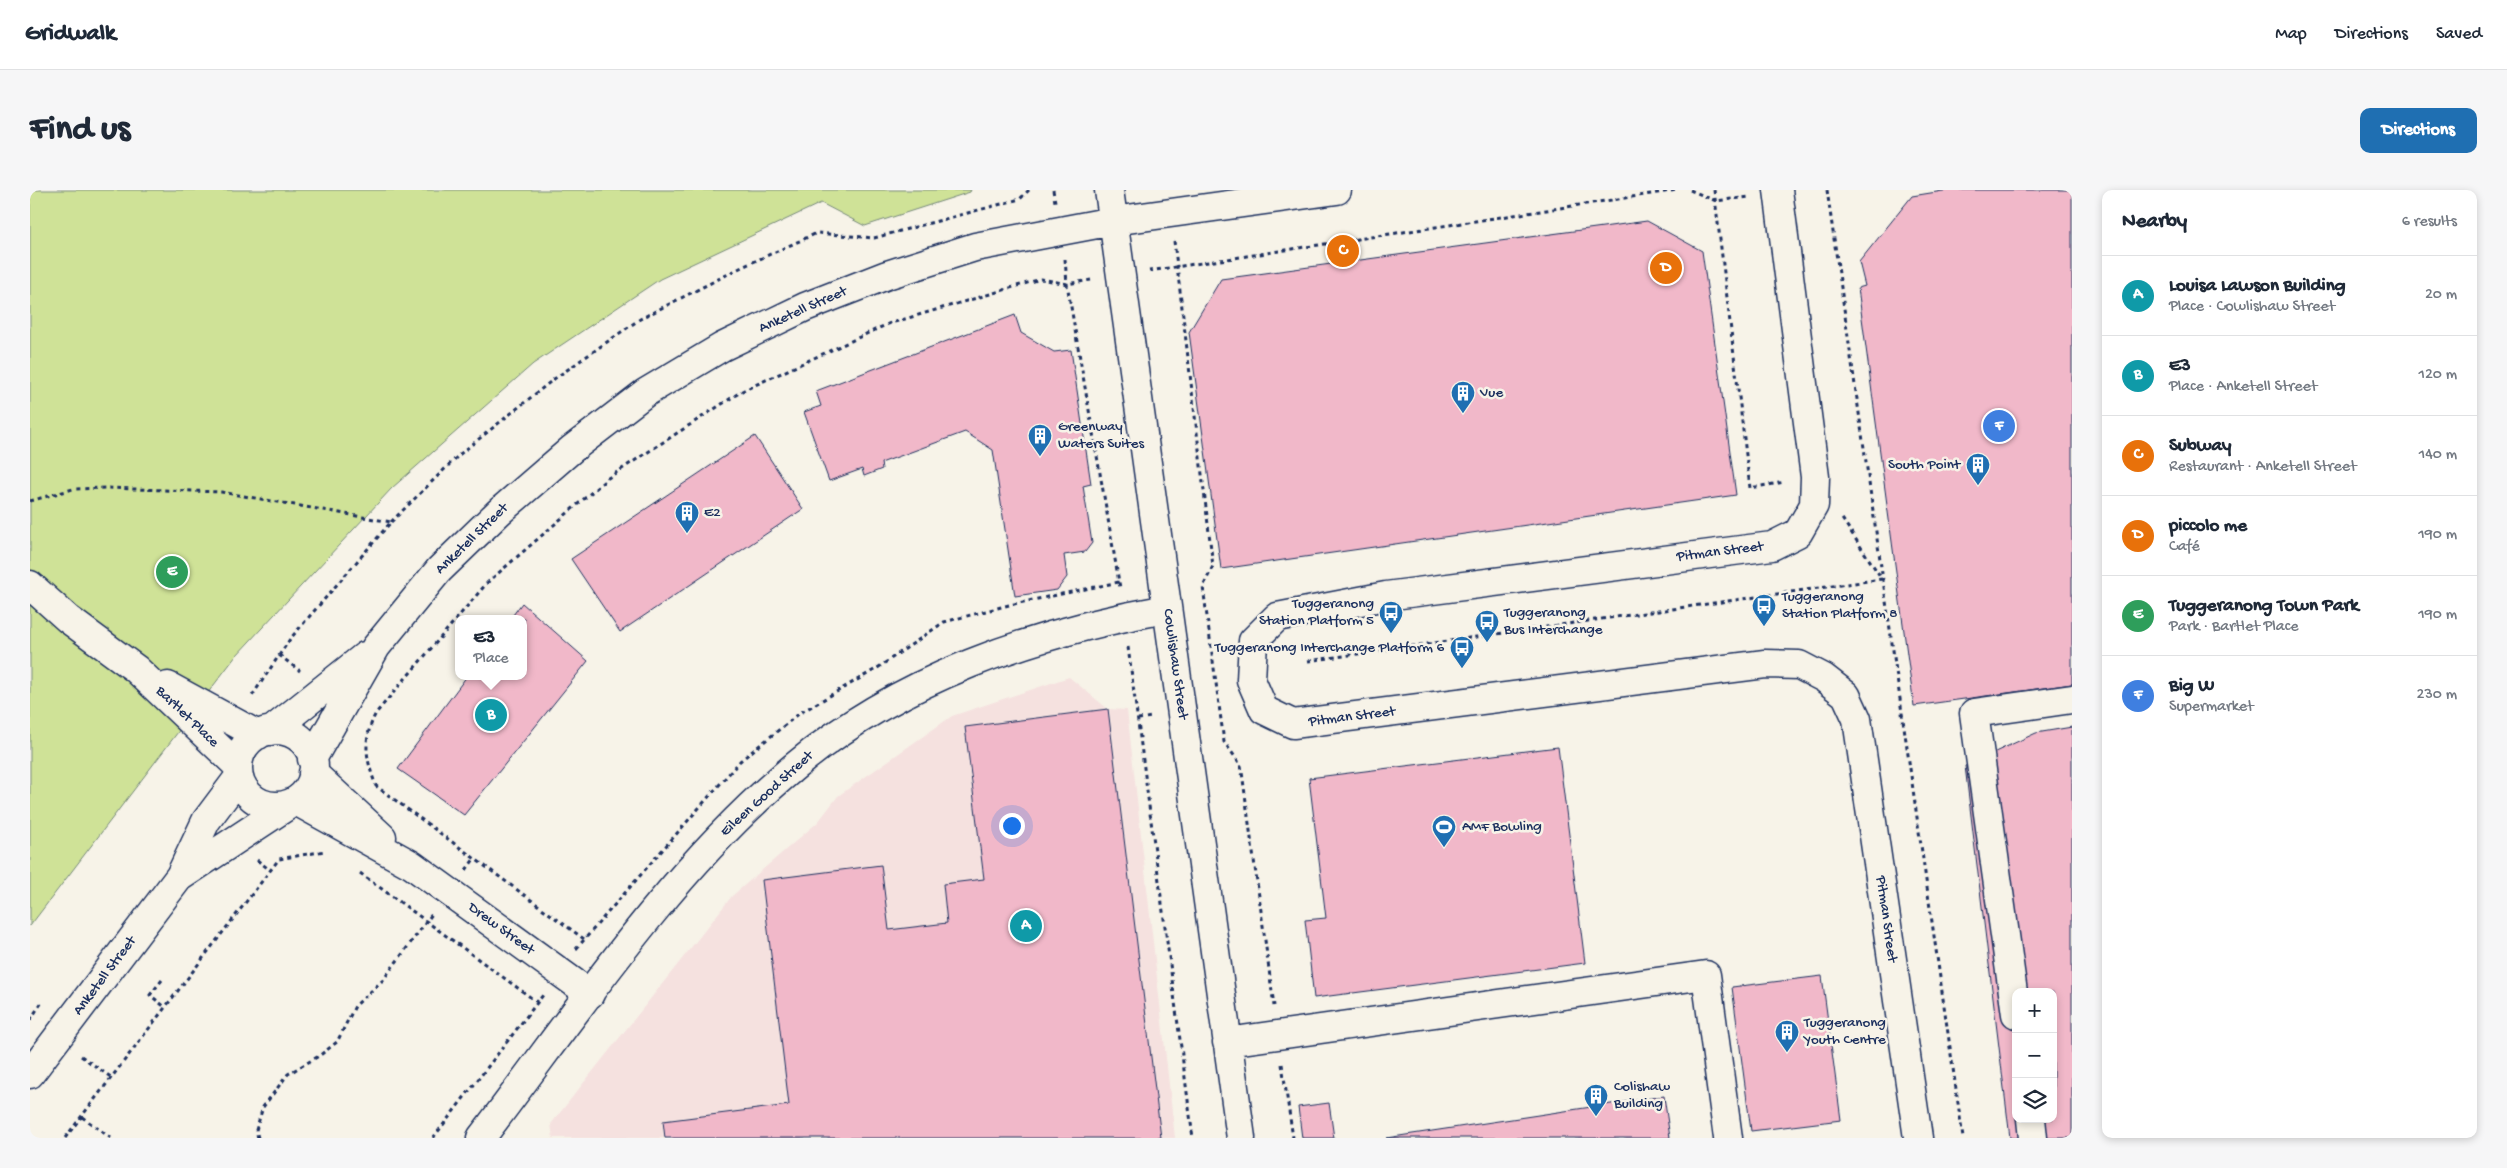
<!DOCTYPE html>
<meta charset="utf-8">
<style>
body{margin:0;font-family:"Gochi Hand",sans-serif;background:#f6f6f7;color:#1f2937}
.controls{position:absolute;right:15px;bottom:15px;display:grid;overflow:hidden;border-radius:10px;box-shadow:0 2px 8px #0003}
.controls button{width:45px;height:45px;display:grid;place-items:center;padding:0;border:0;border-bottom:1px solid #e0e1e3;background:#fff;color:#1f2937;font:25px sans-serif}
.you{position:absolute;left:981px;top:635px;width:18px;height:18px;margin:-12px;border:4px solid #fff;border-radius:50%;background:#1a73e8;box-shadow:0 0 0 8px #1a73e833}
.badge{display:grid;place-items:center;width:32px;height:32px;border-radius:50%;background:#1f6fb2;color:#fff;font-size:16px;font-weight:700}
.pin{position:absolute;translate:-50% -50%;border:2px solid #fff;box-shadow:0 1px 5px #0006}
.popup{position:absolute;left:425px;top:425px;width:72px;height:65px;box-sizing:border-box;display:grid;place-content:center;border-radius:10px;background:#fff;filter:drop-shadow(0 1px 4px #0005);font-size:16px;white-space:nowrap;color:#747a83}
.popup b{font-size:19px;color:#1f2937}
.popup::after{content:'';position:absolute;left:50%;top:100%;margin-left:-10px;border:10px solid transparent;border-top-color:#fff}
.list{margin:0;padding:0;list-style:none}
h2{display:flex;justify-content:space-between;align-items:center;height:65px;margin:0;padding:0 20px;font-size:21px}
h2 small{font-size:16px;font-weight:400;color:#747a83}
.list li{display:grid;grid-template-columns:32px 1fr auto;gap:15px;align-items:center;box-sizing:border-box;height:80px;padding:0 20px;border-top:1px solid #e0e1e3}
.list b{display:block;font-size:19px;white-space:nowrap}
.list p{margin:0;font-size:16px;white-space:nowrap;color:#747a83}
.list em{font-size:16px;font-style:normal;color:#747a83}
.icon{flex:none;width:28px;height:28px;fill:none;stroke:currentColor;stroke-width:2;stroke-linecap:round;stroke-linejoin:round}
.map{position:relative;flex:none;width:2042px;height:948px;overflow:hidden;border-radius:10px}
header{display:flex;align-items:center;gap:30px;box-sizing:border-box;height:70px;padding:0 25px;background:#fff;border-bottom:1px solid #e0e1e3}
header strong{font-size:24px}
nav{display:flex;gap:28px;margin-inline-start:auto;font-size:18px}
.intro{display:flex;align-items:center;justify-content:space-between;box-sizing:border-box;height:120px;padding:0 30px}
h1{margin:0;font-size:35px}
.button{padding:12px 22px;border-radius:10px;background:#1f6fb2;color:#fff;font-size:18px;font-weight:700}
main{display:flex;gap:30px;padding:0 30px}
aside{flex:1;background:#fff;border-radius:10px;box-shadow:0 2px 8px #0003}
.map>svg:first-child{display:block}
</style>
<header>
<strong>Gridwalk</strong>
<nav><a>Map</a><a>Directions</a><a>Saved</a></nav>
</header>
<div class="intro"><h1>Find us</h1><a class="button">Directions</a></div>
<main>
<div class="map">
<svg width="2042" height="948" viewBox="0 0 2042 948">
<rect width="100%" height="100%" fill="#f7f3e8"/>
<filter id="ink" filterUnits="userSpaceOnUse"><feTurbulence type="fractalNoise" baseFrequency=".02" numOctaves="2"/><feDisplacementMap in="SourceGraphic" scale="10" xChannelSelector="R" yChannelSelector="G"/><feConvolveMatrix kernelMatrix="1 2 1 2 8 2 1 2 1" color-interpolation-filters="sRGB"/></filter>
<g filter="url(#ink)">
<!-- built -->
<path fill="#f5e1df" d="M1039,487L1078,519L1097,520L1145,948H523L521,934L702,706L788,632L808,606L922,526Z"/>
<!-- green -->
<path fill="#cfe297" stroke="#75887a" d="M0,0H941L940,2L835,36L791,13L630,89L503,174L362,298L206,466L0,736Z"/>
<!-- building -->
<path fill="#f1b8c9" stroke="#1b2f5e" fill-rule="evenodd" d="M1919,0H2042V494L1884,516L1828,98L1835,96L1829,72L1882,6Z
M1617,31L1672,61L1706,305L1191,379L1159,142L1191,89Z
M985,125L991,143L1024,162L1041,160L1061,294L1053,296L1062,353L1055,362L1034,365L1037,387L1027,400L985,406L963,260L935,242L851,273L852,279L834,286L832,279L799,291L774,222L791,216L786,201Z
M725,246L773,319L590,442L541,369Z
M492,413L558,471L434,625L368,579L437,486H494V429H480Z
M1078,519L1131,948H635L633,931L759,915L732,690L851,675L859,740L917,733L913,694L954,689L935,537Z
M2042,537V948H1980L1935,576L2006,543ZM1986,802H2023V929H1986Z
M1528,557L1555,773L1284,808L1275,730L1296,728L1279,588Z
M1792,786L1811,930L1721,941L1702,797Z
M1634,906L1640,948H1356Z
M1299,913L1304,948H1272L1268,917Z"/>
<g fill="none" stroke-linecap="round" stroke-linejoin="round">
<defs>
<path id="minor" d="M1079,0L1211,948
M1748,0L1785,287L1784,315L1768,343L1742,356L1356,406L1247,427L1223,451L1221,490L1234,520L1263,534L1735,474L1769,475L1794,488L1816,505L1827,529L1888,948
M0,395L38,429L106,479L208,576
M138,496L228,545
M208 578a38 38 0 1 1 76 0a38 38 0 1 1-76 0Z
M241,541L335,466
M282,569L346,457L409,380L469,322L542,259L615,203L692,157L775,117L857,85L945,57L1083,31L1307,0
M283,583L352,647
M266,611L382,675L560,804
M151,686L260,614
M1986,824L1944,523L2042,509
M1197,852L1676,785L1698,948
M0,884L150,686L176,631L209,587
M2001,929L2003,948
M451,948C548,821 641,679 764,577C868,489 1005,442 1137,419"/>
</defs>
<!-- minor casing -->
<use href="#minor" stroke="#1b2f5e" stroke-width="31"/>
<!-- path -->
<path stroke="#1b2f5e" stroke-width="3" stroke-dasharray="4 4" stroke-linecap="butt" d="M1023,0L1025,12
M1660,0L1686,11L1719,7
M1684,0L1720,298L1755,292
M1797,0L1933,948
M1144,51L1183,376L1173,397L1194,552L1211,575L1244,816
M1035,69L1037,94L1090,398
M1119,81L1647,0
M0,311L43,299L77,298L191,302L361,332L260,449L220,509
M361,332L430,264L524,189L610,129L712,77L787,43L844,48L990,9L999,0
M1098,457L1163,948
M249,465L270,481
M1278,471L1852,389L1811,327
M1108,529L1122,527
M227,670L240,680
M436,680L444,669
M330,683L507,812
M554,749L346,596C336,569 332,550 346,523L457,393L578,288L712,201L858,134L1011,89L1037,94L1061,90
M546,759L710,571L770,523L846,479L914,432L979,415L1089,392
M132,790L120,805L135,817
M0,830L12,812
M51,866L82,888
M1252,874L1263,948
M52,927L81,948
M35,948L249,669L295,661
M228,948L226,940L233,917L258,884L289,866L307,852L325,816L353,790L402,724
M403,948L513,805"/>
<!-- minor -->
<use href="#minor" stroke="#f7f3e8" stroke-width="28"/>
</g>
</g>
<!-- icons -->
<defs>
<symbol id="building-pin" viewBox="-11 -11 22 30"><path d="M0 17L-7.5 6A9.5 9.5 0 1 1 7.5 6Z" fill="#1f6fb2" stroke="#f7f3e8"/><path d="M-4-6H4V6H1V3H-1V6H-4ZM-2.5-4.3h1.7v1.8h-1.7ZM.8-4.3h1.7v1.8H.8ZM-2.5-1h1.7V.8h-1.7ZM.8-1h1.7V.8H.8Z" fill="#fff"/></symbol>
<symbol id="bus-pin" viewBox="-11 -11 22 30"><path d="M0 17L-7.5 6A9.5 9.5 0 1 1 7.5 6Z" fill="#1f6fb2" stroke="#f7f3e8"/><path d="M-5-6H5V4H4V6H2V4H-2V6H-4V4H-5ZM-3.5-4V0h7V-4ZM-3.5 1.2v1.5H-2V1.2ZM2 1.2v1.5H3.5V1.2Z" fill="#fff"/></symbol>
<symbol id="stadium-pin" viewBox="-11 -11 22 30"><path d="M0 17L-7.5 6A9.5 9.5 0 1 1 7.5 6Z" fill="#1f6fb2" stroke="#f7f3e8"/><path d="M0-5a6.5 5 0 1 0 0 10a6.5 5 0 1 0 0-10ZM-3.5-1.8h7v3.6h-7Z" fill="#fff"/></symbol>
</defs>
<g fill-rule="evenodd">
<use href="#building-pin" x="1419" y="189" width="28" height="38"/>
<use href="#building-pin" x="996" y="232" width="28" height="38"/>
<use href="#building-pin" x="1934" y="261" width="28" height="38"/>
<use href="#building-pin" x="643" y="309" width="28" height="38"/>
<use href="#bus-pin" x="1720" y="402" width="28" height="38"/>
<use href="#bus-pin" x="1347" y="409" width="28" height="38"/>
<use href="#bus-pin" x="1443" y="418" width="28" height="38"/>
<use href="#bus-pin" x="1418" y="444" width="28" height="38"/>
<use href="#stadium-pin" x="1400" y="623" width="28" height="38"/>
<use href="#building-pin" x="1743" y="828" width="28" height="38"/>
<use href="#building-pin" x="1552" y="892" width="28" height="38"/>
</g>
<g text-anchor="middle" dominant-baseline="central" stroke-width="5" stroke-linejoin="round" paint-order="stroke">
<!-- street labels -->
<g font-size="15" fill="#1b2f5e" stroke="#f7f3e8">
<text transform="translate(773 120) rotate(-24)">Anketell Street</text>
<text transform="translate(442 349) rotate(-44)">Anketell Street</text>
<text transform="translate(1690 362) rotate(-7)">Pitman Street</text>
<text transform="translate(1145 474) rotate(82)">Cowlishaw Street</text>
<text transform="translate(157 527) rotate(44)">Bartlet Place</text>
<text transform="translate(1322 527) rotate(-7)">Pitman Street</text>
<text transform="translate(737 604) rotate(-42)">Eileen Good Street</text>
<text transform="translate(1856 729) rotate(82)">Pitman Street</text>
<text transform="translate(471 739) rotate(36)">Drew Street</text>
<text transform="translate(75 786) rotate(-53)">Anketell Street</text>
</g>
<!-- poi labels -->
<g font-size="15" fill="#1b2f5e" stroke="#f7f3e8" text-anchor="start">
<text x="1450" y="203">Vue</text>
<text x="1028" y="237">Greenway<tspan x="1028" dy="17">Waters Suites</tspan></text>
<text x="1930" y="275" text-anchor="end">South Point</text>
<text x="674" y="323">E2</text>
<text x="1752" y="407">Tuggeranong<tspan x="1752" dy="17">Station Platform 8</tspan></text>
<text x="1344" y="414" text-anchor="end">Tuggeranong<tspan x="1344" dy="17">Station Platform 5</tspan></text>
<text x="1474" y="423">Tuggeranong<tspan x="1474" dy="17">Bus Interchange</tspan></text>
<text x="1414" y="458" text-anchor="end">Tuggeranong Interchange Platform 6</text>
<text x="1432" y="637">AMF Bowling</text>
<text x="1774" y="833">Tuggeranong<tspan x="1774" dy="17">Youth Centre</tspan></text>
<text x="1584" y="897">Colishaw<tspan x="1584" dy="17">Building</tspan></text>
</g>
</g>
</svg>
<div class="controls">
<button>+</button>
<button>−</button>
<button><svg class="icon" aria-label="layers" viewBox="0 0 24 24"><path d="M12 4l9 5-9 5-9-5zM3 14l9 5 9-5"/></svg></button>
</div>
<div class="you"></div>
<div class="pin badge" style="left:996px;top:736px;background:#0f9aa8">A</div>
<div class="pin badge" style="left:461px;top:525px;background:#0f9aa8">B</div>
<div class="popup"><b>E3</b>Place</div>
<div class="pin badge" style="left:1313px;top:61px;background:#e8710a">C</div>
<div class="pin badge" style="left:1636px;top:78px;background:#e8710a">D</div>
<div class="pin badge" style="left:142px;top:382px;background:#2e9e5b">E</div>
<div class="pin badge" style="left:1969px;top:236px;background:#3f7fe0">F</div>
</div>
<aside>
<h2>Nearby<small>6 results</small></h2>
<ul class="list">
<li><span class="badge" style="background:#0f9aa8">A</span><div><b>Louisa Lawson Building</b><p>Place · Cowlishaw Street</p></div><em>20 m</em></li>
<li><span class="badge" style="background:#0f9aa8">B</span><div><b>E3</b><p>Place · Anketell Street</p></div><em>120 m</em></li>
<li><span class="badge" style="background:#e8710a">C</span><div><b>Subway</b><p>Restaurant · Anketell Street</p></div><em>140 m</em></li>
<li><span class="badge" style="background:#e8710a">D</span><div><b>piccolo me</b><p>Café</p></div><em>190 m</em></li>
<li><span class="badge" style="background:#2e9e5b">E</span><div><b>Tuggeranong Town Park</b><p>Park · Bartlet Place</p></div><em>190 m</em></li>
<li><span class="badge" style="background:#3f7fe0">F</span><div><b>Big W</b><p>Supermarket</p></div><em>230 m</em></li>
</ul>
</aside>
</main>
